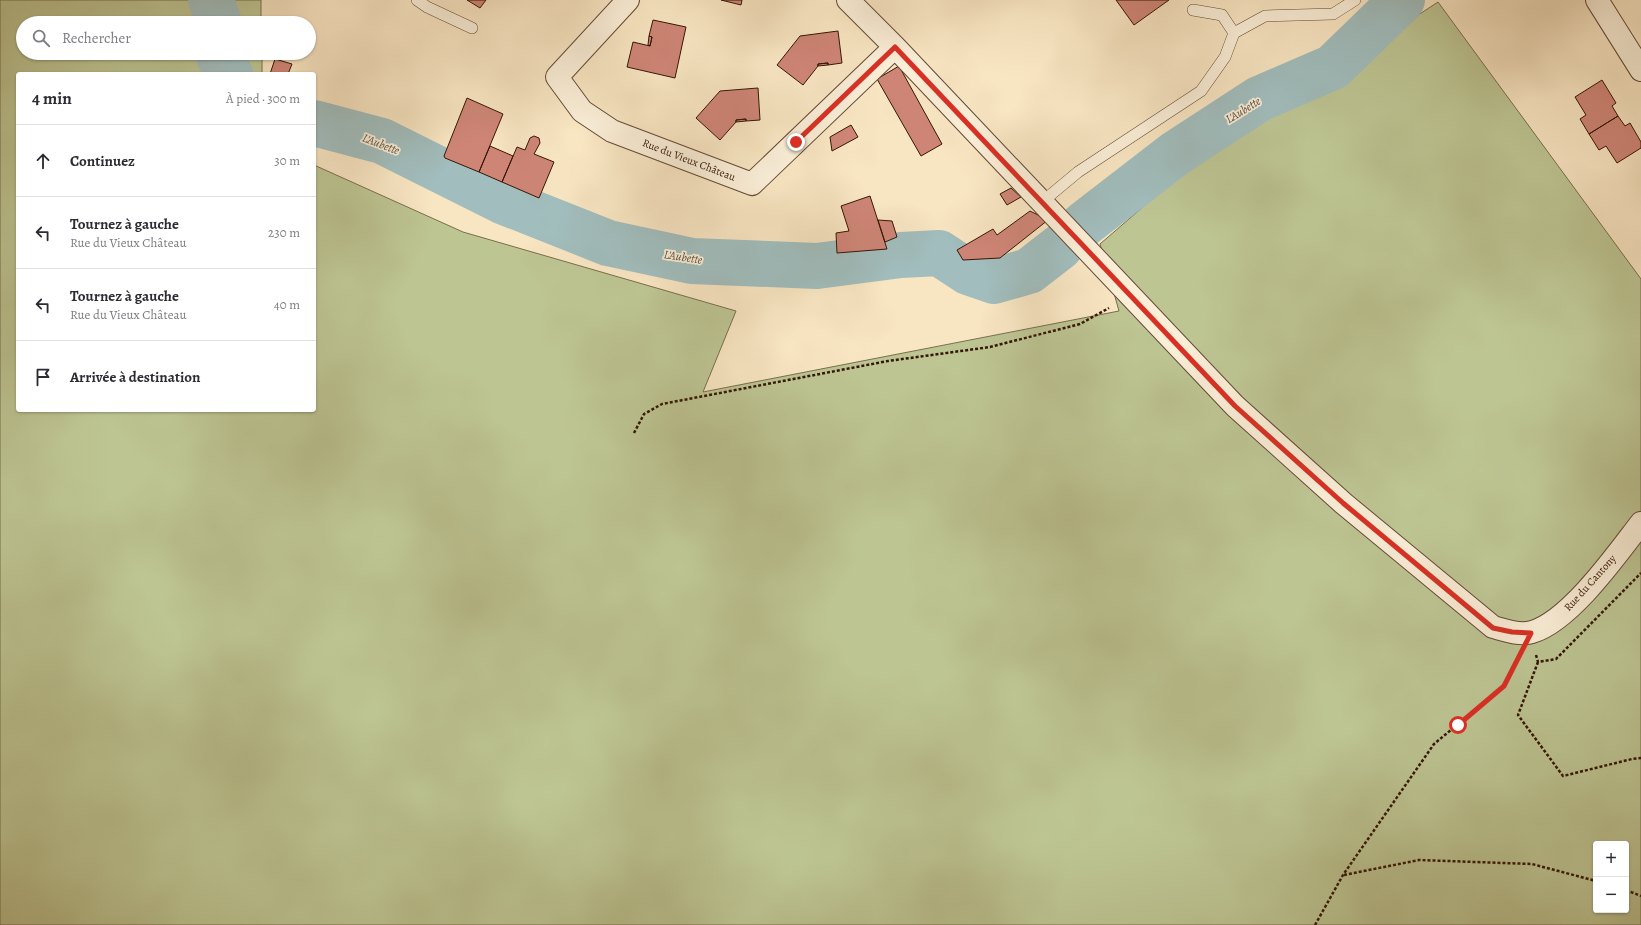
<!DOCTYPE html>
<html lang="fr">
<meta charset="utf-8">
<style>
body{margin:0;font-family:Alegreya,serif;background:#f2f2f3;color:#2b2b33}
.controls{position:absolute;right:12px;bottom:12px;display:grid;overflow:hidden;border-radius:4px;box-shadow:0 1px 3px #0004}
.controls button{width:36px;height:36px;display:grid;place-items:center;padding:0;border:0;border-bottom:1px solid #e1e1e2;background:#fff;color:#2b2b33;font:20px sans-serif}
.stop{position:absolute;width:12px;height:12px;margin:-9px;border:3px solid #d93025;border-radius:50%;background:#fff}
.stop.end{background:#d93025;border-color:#fff;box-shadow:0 1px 4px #0008}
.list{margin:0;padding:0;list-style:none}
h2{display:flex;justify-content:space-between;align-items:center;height:52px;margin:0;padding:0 16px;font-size:17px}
h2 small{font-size:13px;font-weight:400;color:#7c7c81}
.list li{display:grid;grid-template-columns:26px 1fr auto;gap:12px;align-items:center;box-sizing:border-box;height:72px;padding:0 16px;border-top:1px solid #e1e1e2}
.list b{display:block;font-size:15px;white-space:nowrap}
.list p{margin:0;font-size:13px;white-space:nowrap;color:#7c7c81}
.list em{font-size:13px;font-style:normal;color:#7c7c81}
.icon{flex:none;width:22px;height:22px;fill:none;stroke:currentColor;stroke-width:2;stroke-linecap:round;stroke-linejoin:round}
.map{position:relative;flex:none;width:1641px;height:925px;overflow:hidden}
.search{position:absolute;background:#fff;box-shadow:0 1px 3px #0004;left:16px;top:16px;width:300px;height:44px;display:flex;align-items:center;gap:10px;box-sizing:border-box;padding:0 14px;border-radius:22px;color:#7c7c81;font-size:15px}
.panel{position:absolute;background:#fff;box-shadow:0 1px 3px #0004;left:16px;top:72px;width:300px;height:340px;border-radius:4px}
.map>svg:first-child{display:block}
</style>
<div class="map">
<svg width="1641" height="925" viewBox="0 0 1641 925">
<rect width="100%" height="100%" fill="#f8e5c2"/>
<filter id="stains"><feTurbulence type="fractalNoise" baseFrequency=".005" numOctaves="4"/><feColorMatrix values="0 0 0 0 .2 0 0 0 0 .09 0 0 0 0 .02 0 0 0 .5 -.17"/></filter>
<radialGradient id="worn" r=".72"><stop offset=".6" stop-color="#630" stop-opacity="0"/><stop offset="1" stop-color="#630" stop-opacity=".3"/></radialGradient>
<!-- green -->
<path fill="#bdc593" stroke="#796e4c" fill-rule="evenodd" d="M0,0H261V23H23V53H262V74H18V410H314V165L463,232L736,311L703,392L1119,311L1100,244L1196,161L1438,2L1641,279V925H0ZM1596,844H1626V910H1596Z"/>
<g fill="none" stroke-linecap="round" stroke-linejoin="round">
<!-- river -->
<path stroke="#a1bdbd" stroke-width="46" d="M211,0L219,23
M219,53V57L230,74
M314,123L382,141L502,201L608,243L692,261L817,266L901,255L939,253L968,272L994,281L1029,271L1060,247
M1084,224L1176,153L1259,99L1333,67L1402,0"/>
</g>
<!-- building -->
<path fill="#ce8576" stroke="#351605" d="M467,0H486L480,8Z
M721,0H742L741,5Z
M1116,0H1169L1134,25Z
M653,20L686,27L675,78L627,67L633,42L650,46L652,37L649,36Z
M838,31L842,63L828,65V63L818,64V66L803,85L777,65L800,36Z
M649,36L652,37L650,46L648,45Z
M275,59L292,64L288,74H270Z
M828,63V65L818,66V64Z
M899,66L942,144L921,156L877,79Z
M1602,80L1616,103L1612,106L1618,116L1589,134L1580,119L1586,115L1575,97Z
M758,88L760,120L746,121V119L736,120V122L720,140L696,118L720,91Z
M467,98L503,114L479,172L445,158L444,156Z
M1618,116L1625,126L1630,123L1641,142V148L1617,163L1606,146L1599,150L1589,134Z
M746,119V121L736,122V120Z
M851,125L858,137L832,151L830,137Z
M534,136L539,138L540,143L534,154L554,162L539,198L502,182L517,147L525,150L530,138Z
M490,146L513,156L502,182L479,172Z
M1011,188L1021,197L1007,205L1000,194Z
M870,196L887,249L837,253L836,233L849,231L841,206Z
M1030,211L1048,220L1000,258L963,260L957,250L993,229L997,235Z
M878,220L892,221L897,237L885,242Z"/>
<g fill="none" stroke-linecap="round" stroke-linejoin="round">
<defs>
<path id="lane" d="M417,0L427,7L472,28
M1193,10L1222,15L1234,33
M1042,202L1078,172L1201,91L1225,57L1234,33L1265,16L1333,14L1355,0"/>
<path id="street" d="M628,0L557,77L582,111L612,131L752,184L895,47
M848,0L895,47L1235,406L1343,503L1493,627C1504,630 1520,636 1532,632C1570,621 1617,554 1641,523
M1597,0L1641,70"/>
</defs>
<!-- lane casing -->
<use href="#lane" stroke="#664a34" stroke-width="12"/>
<!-- street casing -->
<use href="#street" stroke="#664a34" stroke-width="24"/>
<!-- path -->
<path stroke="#351605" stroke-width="2.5" stroke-dasharray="3 2" stroke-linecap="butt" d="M634,433L644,414L662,404L888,361L990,347L1080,324L1109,308
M1536,655L1538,662L1556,659L1641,573
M1538,662L1518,715L1563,776L1632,759L1641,758
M1344,875L1419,860L1532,864L1596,881
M1626,890L1641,896
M1315,925L1343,875L1434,744L1504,686L1519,657"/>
<!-- lane -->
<use href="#lane" stroke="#faeed7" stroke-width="11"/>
<!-- street -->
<use href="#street" stroke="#faeed7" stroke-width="22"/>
</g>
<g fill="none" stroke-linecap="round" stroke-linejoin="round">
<!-- route -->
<path stroke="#d93025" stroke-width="5" d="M796,142L895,47L1235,406L1343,503L1493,628L1512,632L1531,633L1504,686L1458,725"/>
</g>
<g text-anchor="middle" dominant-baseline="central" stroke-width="3.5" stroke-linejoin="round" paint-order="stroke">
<!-- street labels -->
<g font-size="11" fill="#351605" stroke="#faeed7">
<text transform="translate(689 160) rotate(21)">Rue du Vieux Château</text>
<text transform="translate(1590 583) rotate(-48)">Rue du Cantony</text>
</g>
<!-- water labels -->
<g font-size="12" font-style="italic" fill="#5b5045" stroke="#faeed7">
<text transform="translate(1243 110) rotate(-32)">L'Aubette</text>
<text transform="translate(381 144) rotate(21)">L'Aubette</text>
<text transform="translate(683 257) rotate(9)">L'Aubette</text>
</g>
</g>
<rect width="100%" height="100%" filter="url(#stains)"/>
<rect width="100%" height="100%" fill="url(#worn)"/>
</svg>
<div class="controls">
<button>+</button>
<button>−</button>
</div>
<div class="stop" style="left:1458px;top:725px"></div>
<div class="stop end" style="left:796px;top:142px"></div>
<div class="search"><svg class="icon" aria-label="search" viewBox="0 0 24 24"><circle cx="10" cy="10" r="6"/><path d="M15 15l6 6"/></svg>Rechercher</div>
<section class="panel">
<h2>4 min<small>À pied · 300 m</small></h2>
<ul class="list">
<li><svg class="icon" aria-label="ahead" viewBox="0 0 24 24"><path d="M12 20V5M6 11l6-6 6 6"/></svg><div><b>Continuez</b></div><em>30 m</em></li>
<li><svg class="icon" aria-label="left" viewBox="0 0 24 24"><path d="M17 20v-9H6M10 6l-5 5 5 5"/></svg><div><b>Tournez à gauche</b><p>Rue du Vieux Château</p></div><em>230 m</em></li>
<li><svg class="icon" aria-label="left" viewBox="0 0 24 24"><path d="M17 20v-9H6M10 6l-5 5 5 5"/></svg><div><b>Tournez à gauche</b><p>Rue du Vieux Château</p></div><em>40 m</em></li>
<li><svg class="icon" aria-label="arrive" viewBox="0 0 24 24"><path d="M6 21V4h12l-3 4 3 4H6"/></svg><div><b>Arrivée à destination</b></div></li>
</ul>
</section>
</div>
